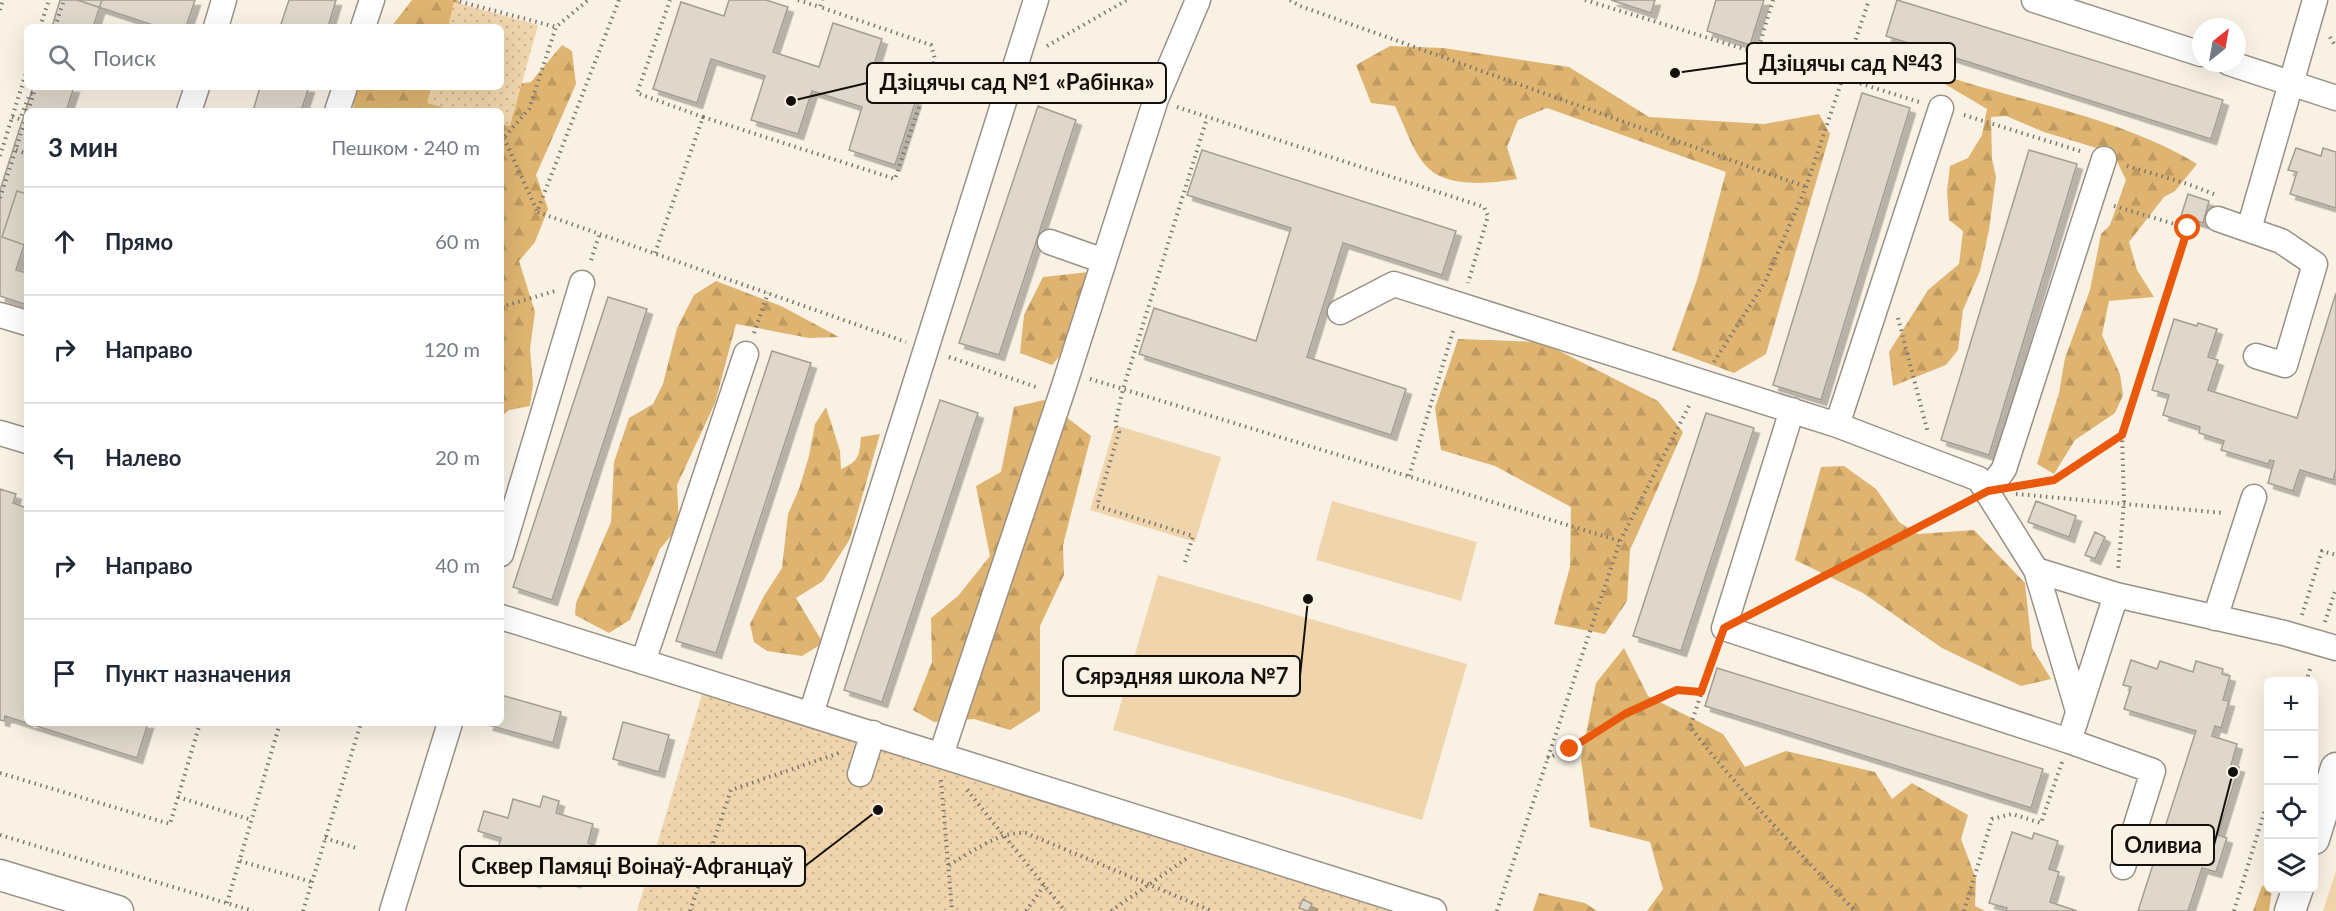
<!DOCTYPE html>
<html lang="ru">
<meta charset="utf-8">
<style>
body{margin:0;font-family:Lato,sans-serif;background:#f2f2f3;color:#1f2937}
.controls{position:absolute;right:18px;bottom:18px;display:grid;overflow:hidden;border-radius:9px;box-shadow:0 6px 24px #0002}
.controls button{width:54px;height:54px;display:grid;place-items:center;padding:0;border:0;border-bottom:2px solid #e0e1e3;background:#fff;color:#1f2937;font:30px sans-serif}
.compass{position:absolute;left:2192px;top:18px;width:54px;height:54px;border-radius:50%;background:#fff;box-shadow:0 6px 24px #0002;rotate:31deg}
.stop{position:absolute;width:18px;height:18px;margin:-14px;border:4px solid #ea580c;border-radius:50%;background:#fff}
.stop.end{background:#ea580c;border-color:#fff;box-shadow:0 2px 6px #0008}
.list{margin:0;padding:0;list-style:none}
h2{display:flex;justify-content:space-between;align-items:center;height:78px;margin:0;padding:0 24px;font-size:26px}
h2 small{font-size:20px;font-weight:400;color:#747a83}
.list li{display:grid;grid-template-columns:39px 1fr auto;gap:18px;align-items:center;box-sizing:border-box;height:108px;padding:0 24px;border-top:2px solid #e0e1e3}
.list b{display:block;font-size:22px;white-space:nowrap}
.list em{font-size:20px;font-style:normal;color:#747a83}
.icon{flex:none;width:33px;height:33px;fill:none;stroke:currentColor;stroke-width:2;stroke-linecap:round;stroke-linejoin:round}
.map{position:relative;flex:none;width:2336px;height:911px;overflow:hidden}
.search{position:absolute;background:#fff;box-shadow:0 6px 24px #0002;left:24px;top:24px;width:480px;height:66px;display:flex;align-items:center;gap:15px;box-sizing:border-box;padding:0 21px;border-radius:9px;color:#747a83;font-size:22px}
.panel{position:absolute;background:#fff;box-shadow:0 6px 24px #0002;left:24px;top:108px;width:480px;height:618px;border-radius:9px}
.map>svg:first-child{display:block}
</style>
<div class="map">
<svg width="2336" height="911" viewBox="0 0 2336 911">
<defs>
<pattern id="forest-firs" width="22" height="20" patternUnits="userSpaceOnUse" patternTransform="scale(1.5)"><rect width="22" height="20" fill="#deb470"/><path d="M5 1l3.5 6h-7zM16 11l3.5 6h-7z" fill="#be9a60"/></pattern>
<pattern id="park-dots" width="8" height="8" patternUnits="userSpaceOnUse" patternTransform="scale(1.5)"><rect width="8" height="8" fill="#f0d5ac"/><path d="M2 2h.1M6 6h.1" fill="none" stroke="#cdb693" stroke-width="1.8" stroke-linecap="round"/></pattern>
<filter id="shadow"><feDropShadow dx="5.5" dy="5.5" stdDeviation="0" flood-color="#0004"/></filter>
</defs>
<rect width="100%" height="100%" fill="#f9f1e4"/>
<!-- grass -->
<path fill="#f0d5ac" d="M1115,425L1221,457L1195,542L1090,510Z
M1332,501L1477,542L1461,601L1316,560Z
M1158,575L1467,664L1422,820L1113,730Z
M2336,871V911H2323Z"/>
<!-- forest -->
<path fill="url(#forest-firs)" d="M412,0H458L470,27H391Z
M562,45L572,51L576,84L536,175L548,209L535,242L519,261L535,312L530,349L533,384L530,406L509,410L501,417V111H353L356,88H490L531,82Z
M1390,46L1443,48L1569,67L1649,117L1764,124L1819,114L1830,134L1766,354L1734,373L1672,350L1697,280L1726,172L1547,108L1518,120L1507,147L1517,179C1487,184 1441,189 1422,161C1410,145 1404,124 1395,106L1371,103L1356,65Z
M1906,61C1923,67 1940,75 1958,80C2038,105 2124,120 2197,164L2175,191L2164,197L2129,242L2137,270L2154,297L2109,301L2102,335L2120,374L2123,395L2115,413L2075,440L2054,474L2037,464L2059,393L2065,358L2090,290L2101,234L2110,225L2126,180L2113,153L2044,132L2006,116L1991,117L1992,159L1996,177L1989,230L1980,271L1963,310L1958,350L1946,365L1893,386L1889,352L1928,290L1959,264L1963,231L1949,220L1947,191L1950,166L1968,158L1982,135L1987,109Z
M1089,272L1069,345L1052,365L1020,353L1024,315L1043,277Z
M716,281L781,306L839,337L809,338L736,324L715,403L677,485L679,526L660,549L630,620L609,633L575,615L576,603L611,522L614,462L629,418L653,404L663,384L677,328L694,295Z
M1458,339L1542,342L1658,401L1683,432L1630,550L1627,601L1605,634L1554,624L1570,567L1571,507L1495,466L1441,450L1435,408Z
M1044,400L1091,436L1063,545L1064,575L1040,626V711L1010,730L974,719L934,722L913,710L932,662L931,618L958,596L990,556L976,486L1001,472L1014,407Z
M826,407L840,451L841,469C859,461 859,457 861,437L880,434L850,539L823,581L796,598L823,643L802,656L767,651L754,642L750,624L764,596L782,568L788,514L799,489L809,456L815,424Z
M1844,466L1876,489L1899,522L1918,534L1974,530L2025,583L2032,648L2051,679L2021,686L1942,648L1863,593L1795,560L1821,467Z
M1624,648L1648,696L1723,734L1745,767L1786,751L1875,772L1892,799L1912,783L1968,815L1961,839L1976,879L1975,906L1985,911H1647L1663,889L1650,842L1590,827L1581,759L1596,683Z
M2268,885V888L2272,889L2269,911H2253L2262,886Z
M1539,893L1585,903L1597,911H1533Z"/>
<!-- park -->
<path fill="url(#park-dots)" d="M454,2L538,25L510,126L501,124V111H455L427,103L431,87H501V27H448Z
M703,691L1408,911H637Z"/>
<!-- building -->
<path fill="#dfd7cb" stroke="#a59d91" stroke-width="1.5" filter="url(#shadow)" d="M60,0H102L93,27H52Z
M77,0H195L186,27H159Z
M289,0H336L328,27H280Z
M729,0H766L788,7L773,52L819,67L833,23L882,39L868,84L916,100L895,165L849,150L862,107L812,91L798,134L751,120L765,76L711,59L697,103L653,89L681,2L724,16Z
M1611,0H1655L1651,13Z
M1716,0H1764L1750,45L1707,31Z
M1897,0L2223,100L2211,139L1886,36Z
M33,87H74L66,111H27V236L16,270L27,273V305L0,296V190Z
M260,87H309L301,111H253Z
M1862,93L1910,108L1821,400L1773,385Z
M1038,106L1076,120L999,355L959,343Z
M2296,148L2321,156L2323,148L2336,152V208L2290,194L2297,172L2288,170Z
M1202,150L1456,231L1442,275L1343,243L1307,357L1406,389L1391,435L1139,354L1154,308L1256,341L1291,228L1187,195Z
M2029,150L2077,164L1989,455L1941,440Z
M17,191L27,194V246L2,237Z
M2188,194L2209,201L2203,223L2181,216Z
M2336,293V469L2333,480L2300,470L2293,491L2268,483L2274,461L2270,460L2268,464L2221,450L2224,441L2199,433L2200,427L2163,415L2169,395L2152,390L2174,319L2197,326L2198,323L2217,329L2208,357L2218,360L2208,390L2297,418Z
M608,297L647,309L552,600L513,587Z
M772,351L811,363L716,653L676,641Z
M940,400L978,413L882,702L844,690Z
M1706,413L1754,428L1681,651L1633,636Z
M0,489L16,494L13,503L27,508V723H148L137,758L5,716L4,721L0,720Z
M2036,501L2076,516L2069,537L2028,522Z
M2095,532L2105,537L2095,559L2085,555Z
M2131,660L2157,669L2160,661L2193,672L2196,661L2223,669L2222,674L2230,676L2223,700L2229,701L2221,728L2215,726L2212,736L2237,744L2231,765L2239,767L2218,835L2227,838L2216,872L2202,868L2188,911H2138L2196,731L2124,709L2131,687L2123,685Z
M1717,668L2043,769L2031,808L1705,706Z
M501,695L561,712L553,743L488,725V723H501Z
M623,722L669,735L659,772L613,759Z
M543,796L559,801L556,813L593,824L588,843L594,845L588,865L581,863L575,882L538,871L535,882L518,877L522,866L495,859L501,838L478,831L484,811L508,818L513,799L540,807Z
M2012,832L2032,839L2034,833L2058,841L2049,869L2059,872L2050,902L2077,911H2006L2007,908L1989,903Z
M1303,899L1312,904L1308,911L1299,908Z"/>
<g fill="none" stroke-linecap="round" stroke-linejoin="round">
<defs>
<path id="minor" d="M2034,0L2201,54
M216,27L224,0
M363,27L372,0
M2229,63L2336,98
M189,111L197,87
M337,111L345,87
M2218,219L2281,241L2315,264L2285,365L2256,356
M2249,229L2315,0
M1050,242L1104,261
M1340,312L1394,284L1837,425L1979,479L2036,570L2116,595L2284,633L2336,648
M0,315L27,323
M1792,410L1724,628L2069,741L2116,595
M1837,425L1941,108
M0,433L27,441
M1988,491L2004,469L2104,159
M501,554L582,283
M2036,570L2078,711
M501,617L1434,911
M2215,618L2254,497
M643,662L746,354
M811,714L1036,0
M2069,741L2153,771L2123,867
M941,755L1063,389L1156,99L1198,0
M860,774L873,733
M392,911L450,723"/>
<path id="major" d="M2314,839L2336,768
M0,875L118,911
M2290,911L2298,888"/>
</defs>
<!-- minor casing -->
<use href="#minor" stroke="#989186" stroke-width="27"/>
<!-- major casing -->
<use href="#major" stroke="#989186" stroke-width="33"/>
<!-- path -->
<path stroke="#7d7870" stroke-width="4" stroke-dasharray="1.5 4.5" stroke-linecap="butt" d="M454,0L556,27
M619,0L537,212L906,342
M798,0L820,7L822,0
M1290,0L1300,6L1806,187
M1585,0L1757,53L1773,0
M0,10L3,0
M40,27L49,0
M55,27L64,0
M2330,37L2336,47
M1047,46L1127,0
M1843,78L1919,102
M1177,107L1484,207L1488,216L1468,283
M28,111L36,87
M1964,115L2083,152
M12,117L20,119L30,94L34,93
M703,117L895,179L935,59L931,45L820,7
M504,138L537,211
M501,141L529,109L556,27L588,0
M16,150L27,154
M0,156L27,70
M2127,166L2188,184L2216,195
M0,198L27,115
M2114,206L2188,228L2122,435L2124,502L2118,570
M655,253L703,117L637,93L670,0
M591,260L600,233
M501,307L555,291
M1898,318L1928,433
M754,333L768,293
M949,357L1039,388
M1714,362L1765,282L1806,187L1869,0
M1090,379L1620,541
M1409,476L1454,328
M2022,486L2054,480L2122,435
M2016,494L2224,513
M1185,562L1193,536L1097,506L1119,432L1115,425L1123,389L1207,118
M1755,611L1967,502
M2302,615L2322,551L2336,555
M2325,622L2336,588
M1716,650L1690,727C1741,792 1798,852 1855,911
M2306,682L2311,666
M1547,758L1570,749L1625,714L1677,690L1701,692
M0,773L170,824L200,723
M941,780L952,911
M967,790L1065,911
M178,797L252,820
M0,835L253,911
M325,838L356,848
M240,861L312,882
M949,865C972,852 999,831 1026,833L1212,911
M227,903L280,723
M303,911L361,723
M690,911L731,790L842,752
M1026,911L1045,884
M1111,911L1187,858
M1497,911L1620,541L1691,402
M1964,911L1992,819L2012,814L2041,823L2062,762
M2234,911L2268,800"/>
<!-- minor -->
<use href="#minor" stroke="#fff" stroke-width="24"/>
<!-- major -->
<use href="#major" stroke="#fff" stroke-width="30"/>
</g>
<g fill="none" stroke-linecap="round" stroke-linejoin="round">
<!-- route -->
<path stroke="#ea580c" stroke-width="8" d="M1570,749L1625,714L1677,690L1701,692L1724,628L1988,491L2054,480L2122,435L2188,228"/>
</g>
<!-- callouts -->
<path fill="none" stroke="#13100c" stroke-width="2" d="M1675 73L1747 63M791 101L867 83M1308 599L1300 676M2233 772L2214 845M878 810L805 866"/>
<g fill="#13100c" stroke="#f9f1e4" stroke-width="2">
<circle cx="1675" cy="73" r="6"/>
<circle cx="791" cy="101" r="6"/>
<circle cx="1308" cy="599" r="6"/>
<circle cx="2233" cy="772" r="6"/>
<circle cx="878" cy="810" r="6"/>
</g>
<g fill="#f9f1e4" stroke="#13100c" stroke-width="2">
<rect x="1747" y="43" width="208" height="40" rx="6"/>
<rect x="867" y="63" width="299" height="40" rx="6"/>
<rect x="1063" y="656" width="237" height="40" rx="6"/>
<rect x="2112" y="825" width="102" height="40" rx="6"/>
<rect x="460" y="846" width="345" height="40" rx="6"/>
</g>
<g font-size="22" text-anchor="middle" font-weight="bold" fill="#13100c">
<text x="1851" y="71">Дзіцячы сад №43</text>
<text x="1017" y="90">Дзіцячы сад №1 «Рабінка»</text>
<text x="1182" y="684">Сярэдняя школа №7</text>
<text x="2163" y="853">Оливиа</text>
<text x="632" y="874">Сквер Памяці Воінаў-Афганцаў</text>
</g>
</svg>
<div class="controls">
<button>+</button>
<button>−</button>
<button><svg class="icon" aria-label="locate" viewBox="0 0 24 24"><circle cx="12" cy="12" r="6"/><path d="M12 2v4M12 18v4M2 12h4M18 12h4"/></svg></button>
<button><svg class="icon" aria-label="layers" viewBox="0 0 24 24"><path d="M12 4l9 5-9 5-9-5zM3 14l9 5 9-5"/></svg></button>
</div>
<svg class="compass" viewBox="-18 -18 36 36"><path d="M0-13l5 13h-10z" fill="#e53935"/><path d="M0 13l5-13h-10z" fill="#747a83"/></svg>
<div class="stop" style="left:2188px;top:228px"></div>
<div class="stop end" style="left:1570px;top:749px"></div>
<div class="search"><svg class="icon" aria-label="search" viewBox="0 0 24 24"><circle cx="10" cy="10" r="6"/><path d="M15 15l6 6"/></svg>Поиск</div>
<section class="panel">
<h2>3 мин<small>Пешком · 240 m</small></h2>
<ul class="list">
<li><svg class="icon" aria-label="ahead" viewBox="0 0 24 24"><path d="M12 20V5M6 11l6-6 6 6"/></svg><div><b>Прямо</b></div><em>60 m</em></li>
<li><svg class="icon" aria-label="right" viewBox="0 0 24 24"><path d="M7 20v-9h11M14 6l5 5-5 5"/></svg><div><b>Направо</b></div><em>120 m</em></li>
<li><svg class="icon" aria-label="left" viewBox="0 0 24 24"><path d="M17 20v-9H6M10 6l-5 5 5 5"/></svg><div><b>Налево</b></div><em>20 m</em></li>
<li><svg class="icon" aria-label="right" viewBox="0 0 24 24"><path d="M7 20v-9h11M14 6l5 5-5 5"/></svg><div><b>Направо</b></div><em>40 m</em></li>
<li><svg class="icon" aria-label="arrive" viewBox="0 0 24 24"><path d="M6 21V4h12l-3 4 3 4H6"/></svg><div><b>Пункт назначения</b></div></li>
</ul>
</section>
</div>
